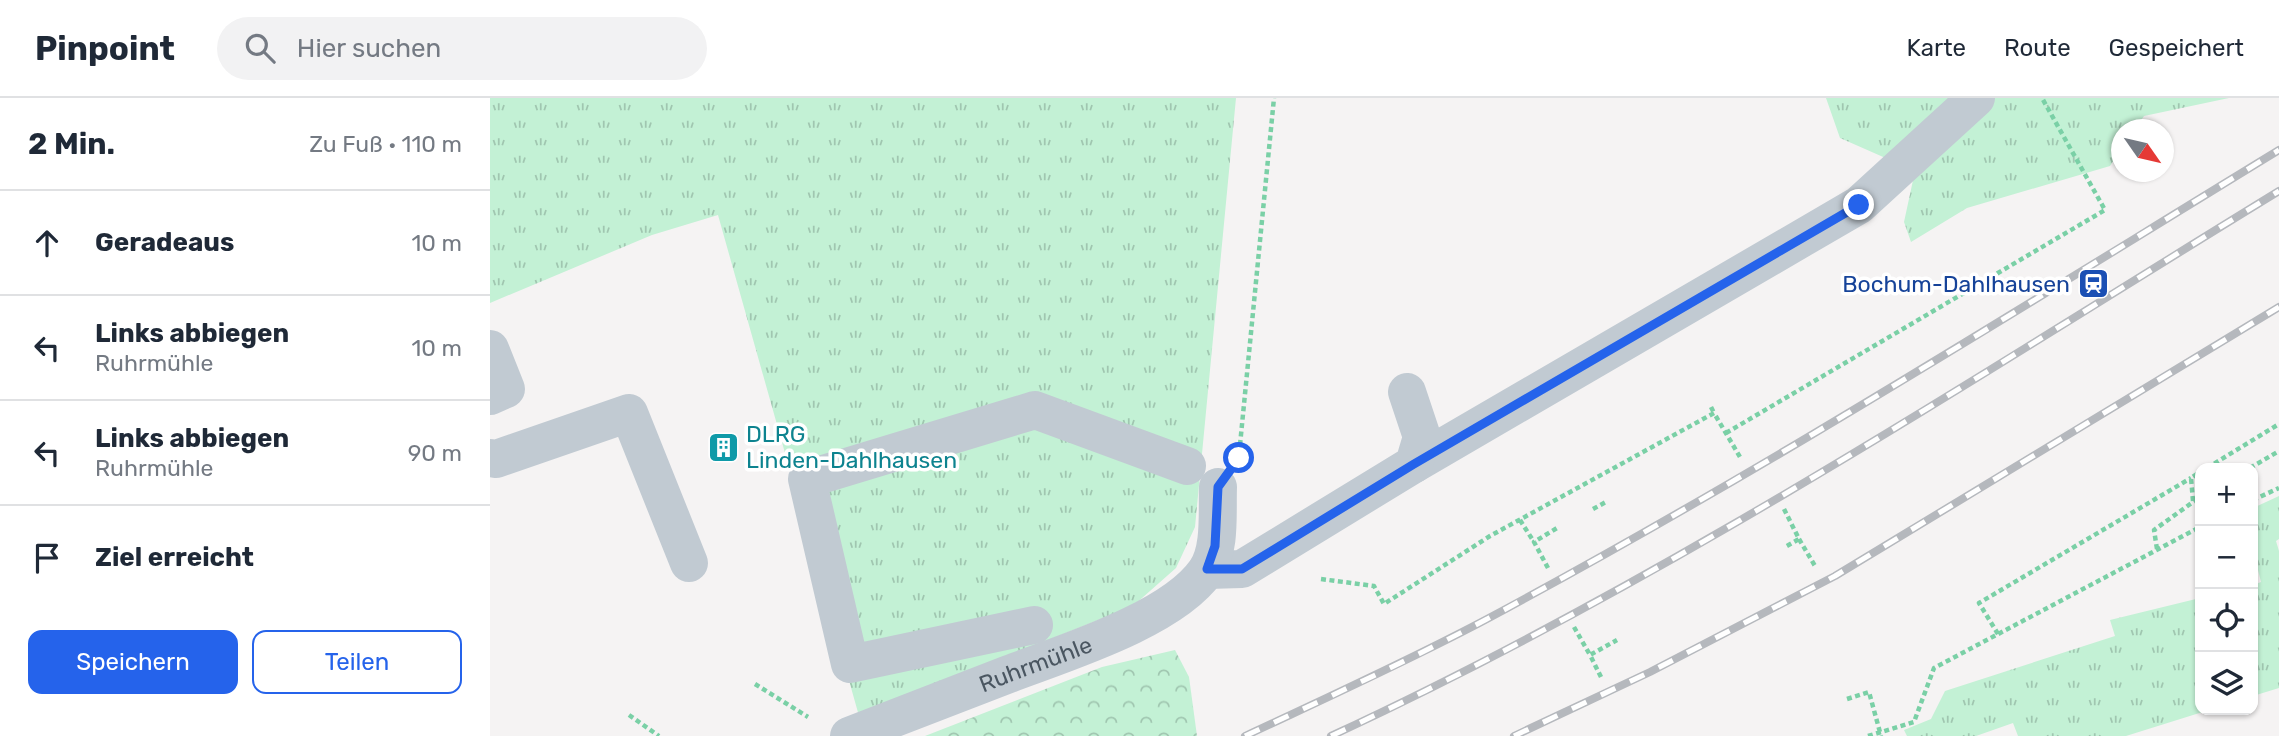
<!DOCTYPE html>
<html lang="de">
<meta charset="utf-8">
<style>
body{margin:0;font-family:Rubik,sans-serif;background:#f2f2f3;color:#1f2937}
.controls{position:absolute;right:21px;bottom:21px;display:grid;overflow:hidden;border-radius:14px;box-shadow:0 2px 5px #0004}
.controls button{width:63px;height:63px;display:grid;place-items:center;padding:0;border:0;border-bottom:2px solid #e0e1e3;background:#fff;color:#1f2937;font:35px sans-serif}
.compass{position:absolute;left:1621px;top:21px;width:63px;height:63px;border-radius:50%;background:#fff;box-shadow:0 2px 5px #0004;rotate:124deg}
.stop{position:absolute;width:21px;height:21px;margin:-16px;border:5px solid #2563eb;border-radius:50%;background:#fff}
.stop.end{background:#2563eb;border-color:#fff;box-shadow:0 2px 7px #0008}
.list{margin:0;padding:0;list-style:none}
h2{display:flex;justify-content:space-between;align-items:center;height:91px;margin:0;padding:0 28px;font-size:30px}
h2 small{font-size:23px;font-weight:400;color:#747a83}
.list li{display:grid;grid-template-columns:46px 1fr auto;gap:21px;align-items:center;box-sizing:border-box;height:105px;padding:0 28px;border-top:2px solid #e0e1e3}
.list b{display:block;font-size:26px;white-space:nowrap}
.list p{margin:0;font-size:23px;white-space:nowrap;color:#747a83}
.list em{font-size:23px;font-style:normal;color:#747a83}
.actions{display:flex;gap:14px;padding:21px 28px}
.actions a{flex:1;padding:16px 0;border:2px solid #2563eb;border-radius:14px;text-align:center;font-size:24px;color:#2563eb}
.actions .main{background:#2563eb;color:#fff}
.icon{flex:none;width:38px;height:38px;fill:none;stroke:currentColor;stroke-width:2;stroke-linecap:round;stroke-linejoin:round}
.map{position:relative;flex:none;width:1789px;height:638px;overflow:hidden}
header{display:flex;align-items:center;gap:42px;box-sizing:border-box;height:98px;padding:0 35px;background:#fff;border-bottom:2px solid #e0e1e3}
header strong{font-size:33px}
nav{display:flex;gap:38px;margin-inline-start:auto;font-size:24px}
.search{width:490px;height:63px;background:#f2f2f3;display:flex;align-items:center;gap:18px;box-sizing:border-box;padding:0 24px;border-radius:38px;color:#747a83;font-size:26px}
main{display:flex}
aside{flex:1;background:#fff}
.map>svg:first-child{display:block}
</style>
<header>
<strong>Pinpoint</strong>
<div class="search"><svg class="icon" aria-label="search" viewBox="0 0 24 24"><circle cx="10" cy="10" r="6"/><path d="M15 15l6 6"/></svg>Hier suchen</div>
<nav><a>Karte</a><a>Route</a><a>Gespeichert</a></nav>
</header>
<main>
<aside>
<h2>2 Min.<small>Zu Fuß · 110 m</small></h2>
<ul class="list">
<li><svg class="icon" aria-label="ahead" viewBox="0 0 24 24"><path d="M12 20V5M6 11l6-6 6 6"/></svg><div><b>Geradeaus</b></div><em>10 m</em></li>
<li><svg class="icon" aria-label="left" viewBox="0 0 24 24"><path d="M17 20v-9H6M10 6l-5 5 5 5"/></svg><div><b>Links abbiegen</b><p>Ruhrmühle</p></div><em>10 m</em></li>
<li><svg class="icon" aria-label="left" viewBox="0 0 24 24"><path d="M17 20v-9H6M10 6l-5 5 5 5"/></svg><div><b>Links abbiegen</b><p>Ruhrmühle</p></div><em>90 m</em></li>
<li><svg class="icon" aria-label="arrive" viewBox="0 0 24 24"><path d="M6 21V4h12l-3 4 3 4H6"/></svg><div><b>Ziel erreicht</b></div></li>
</ul>
<div class="actions"><a class="main">Speichern</a><a>Teilen</a></div>
</aside>
<div class="map">
<svg width="1789" height="638" viewBox="0 0 1789 638">
<defs>
<pattern id="grass-tufts" width="24" height="20" patternUnits="userSpaceOnUse" patternTransform="scale(1.75)"><rect width="24" height="20" fill="#c3f1d5"/><path d="M3 7l-1-3M5 7V3M7 7l1-3M15 17l-1-3M17 17v-4M19 17l1-3" fill="none" stroke="#a0c6b0"/></pattern>
<pattern id="forest-crowns" width="20" height="18" patternUnits="userSpaceOnUse" patternTransform="scale(1.75)"><rect width="20" height="18" fill="#c3f1d5"/><path d="M2 6a3 3 0 1 1 6 0M12 15a3 3 0 1 1 6 0" fill="none" stroke="#a0c6b0"/></pattern>
</defs>
<rect width="100%" height="100%" fill="#f5f3f3"/>
<!-- grass -->
<path fill="url(#grass-tufts)" d="M0,0H746L705,429L686,470L643,508L369,618L228,117L162,137L0,205Z
M1336,0H1739L1654,18L1645,31L1632,32L1631,51L1620,68L1477,110L1421,144L1414,124L1425,73L1350,40Z
M1789,398V441L1786,443L1789,453V590L1763,598V487L1771,484L1763,452V410Z
M1710,500V612H1719L1636,638H1528L1523,625L1486,638H1417L1414,632L1441,621L1455,593L1625,538L1620,522Z"/>
<!-- forest -->
<path fill="url(#forest-crowns)" d="M685,552L699,579L707,638H435L612,569Z"/>
<g fill="none" stroke-linecap="round" stroke-linejoin="round">
<!-- path -->
<path stroke="#7ad0a6" stroke-width="4.5" stroke-dasharray="5 3.5" stroke-linecap="butt" d="M1221,309L1224,315
M1236,335L1615,112L1552,0
M750,347L784,0
M1717,370L1789,326
M1760,370L1789,353
M1763,402L1789,390
M1703,403L1701,380L1710,374
M1103,411L1116,404
M1294,411L1309,441L1295,449
M1030,422L1044,444
M1309,441L1325,468
M1667,451L1664,432L1710,399
M1058,470L1044,444L1067,430
M831,481L884,488L894,506L1000,438L1224,315L1250,359
M1084,529L1100,557
M1508,536L1489,505L1701,380
M1111,579L1100,557L1127,542
M265,586L318,619
M1357,601L1379,594L1391,638
M139,617L169,638
M1378,638L1424,624L1444,570L1710,429"/>
<!-- minor -->
<g stroke="#c1cad2" stroke-width="38">
<path d="M0,251L16,291L0,298"/>
<path d="M0,360L6,361L139,315L199,465"/>
<path d="M924,366L1369,107L1486,0"/>
<path d="M717,472L752,471L924,366L932,339L917,294"/>
<path d="M544,527L360,566L317,381L545,312L697,368"/>
<path id="s1" d="M359,638C412,617 465,597 519,576C574,555 682,522 716,473C731,451 727,415 728,389"/>
</g>
<defs>
<path id="rail" d="M755,638C836,600 918,563 997,521C1268,376 1527,212 1789,52
M841,638C1172,485 1479,283 1789,93
M1024,638L1160,574L1345,478L1789,209"/>
</defs>
<!-- rail casing -->
<use href="#rail" stroke="#b5b8bd" stroke-width="8"/>
<!-- rail -->
<use href="#rail" stroke="#fff" stroke-width="5" stroke-dasharray="16" stroke-linecap="butt"/>
</g>
<g fill="none" stroke-linecap="round" stroke-linejoin="round">
<!-- route -->
<path stroke="#2563eb" stroke-width="9" d="M749,360L728,389L725,448L717,471H752L924,366L1369,107"/>
</g>
<!-- icons -->
<defs>
<symbol id="station-square" viewBox="-11 -11 22 22"><rect x="-9" y="-9" width="18" height="18" rx="4" fill="#1a4fb4" stroke="#fff"/><path d="M-3-6H3Q5-6 5-4V2Q5 4 3 4L4.5 6H3L1.5 4h-3L-3 6H-4.5L-3 4Q-5 4-5 2V-4Q-5-6-3-6ZM-3.5-4v3h7v-3ZM-3.5 1v1.5H-2V1ZM2 1v1.5H3.5V1Z" fill="#fff"/></symbol>
<symbol id="building-square" viewBox="-11 -11 22 22"><rect x="-9" y="-9" width="18" height="18" rx="4" fill="#0f9aa8" stroke="#fff"/><path d="M-4-6H4V6H1V3H-1V6H-4ZM-2.5-4.3h1.7v1.8h-1.7ZM.8-4.3h1.7v1.8H.8ZM-2.5-1h1.7V.8h-1.7ZM.8-1h1.7V.8H.8Z" fill="#fff"/></symbol>
</defs>
<g fill-rule="evenodd">
<use href="#station-square" x="1586" y="168" width="35" height="35"/>
<use href="#building-square" x="216" y="332" width="35" height="35"/>
</g>
<g text-anchor="middle" dominant-baseline="central" stroke-width="7" stroke-linejoin="round" paint-order="stroke">
<!-- transit labels -->
<g font-size="23" fill="#164399" stroke="#fff" text-anchor="end">
<text x="1580" y="186">Bochum-Dahlhausen</text>
</g>
<!-- culture labels -->
<g font-size="23" fill="#0d838f" stroke="#fff" text-anchor="start">
<text x="256" y="336">DLRG<tspan x="256" dy="26">Linden-Dahlhausen</tspan></text>
</g>
<!-- street labels -->
<g font-size="23" fill="#4a5661" stroke="#fff">
<text stroke="none"><textPath href="#s1" startOffset="200">Ruhrmühle</textPath></text>
</g>
</g>
</svg>
<div class="controls">
<button>+</button>
<button>−</button>
<button><svg class="icon" aria-label="locate" viewBox="0 0 24 24"><circle cx="12" cy="12" r="6"/><path d="M12 2v4M12 18v4M2 12h4M18 12h4"/></svg></button>
<button><svg class="icon" aria-label="layers" viewBox="0 0 24 24"><path d="M12 4l9 5-9 5-9-5zM3 14l9 5 9-5"/></svg></button>
</div>
<svg class="compass" viewBox="-18 -18 36 36"><path d="M0-13l5 13h-10z" fill="#e53935"/><path d="M0 13l5-13h-10z" fill="#747a83"/></svg>
<div class="stop" style="left:749px;top:360px"></div>
<div class="stop end" style="left:1369px;top:107px"></div>
</div>
</main>
